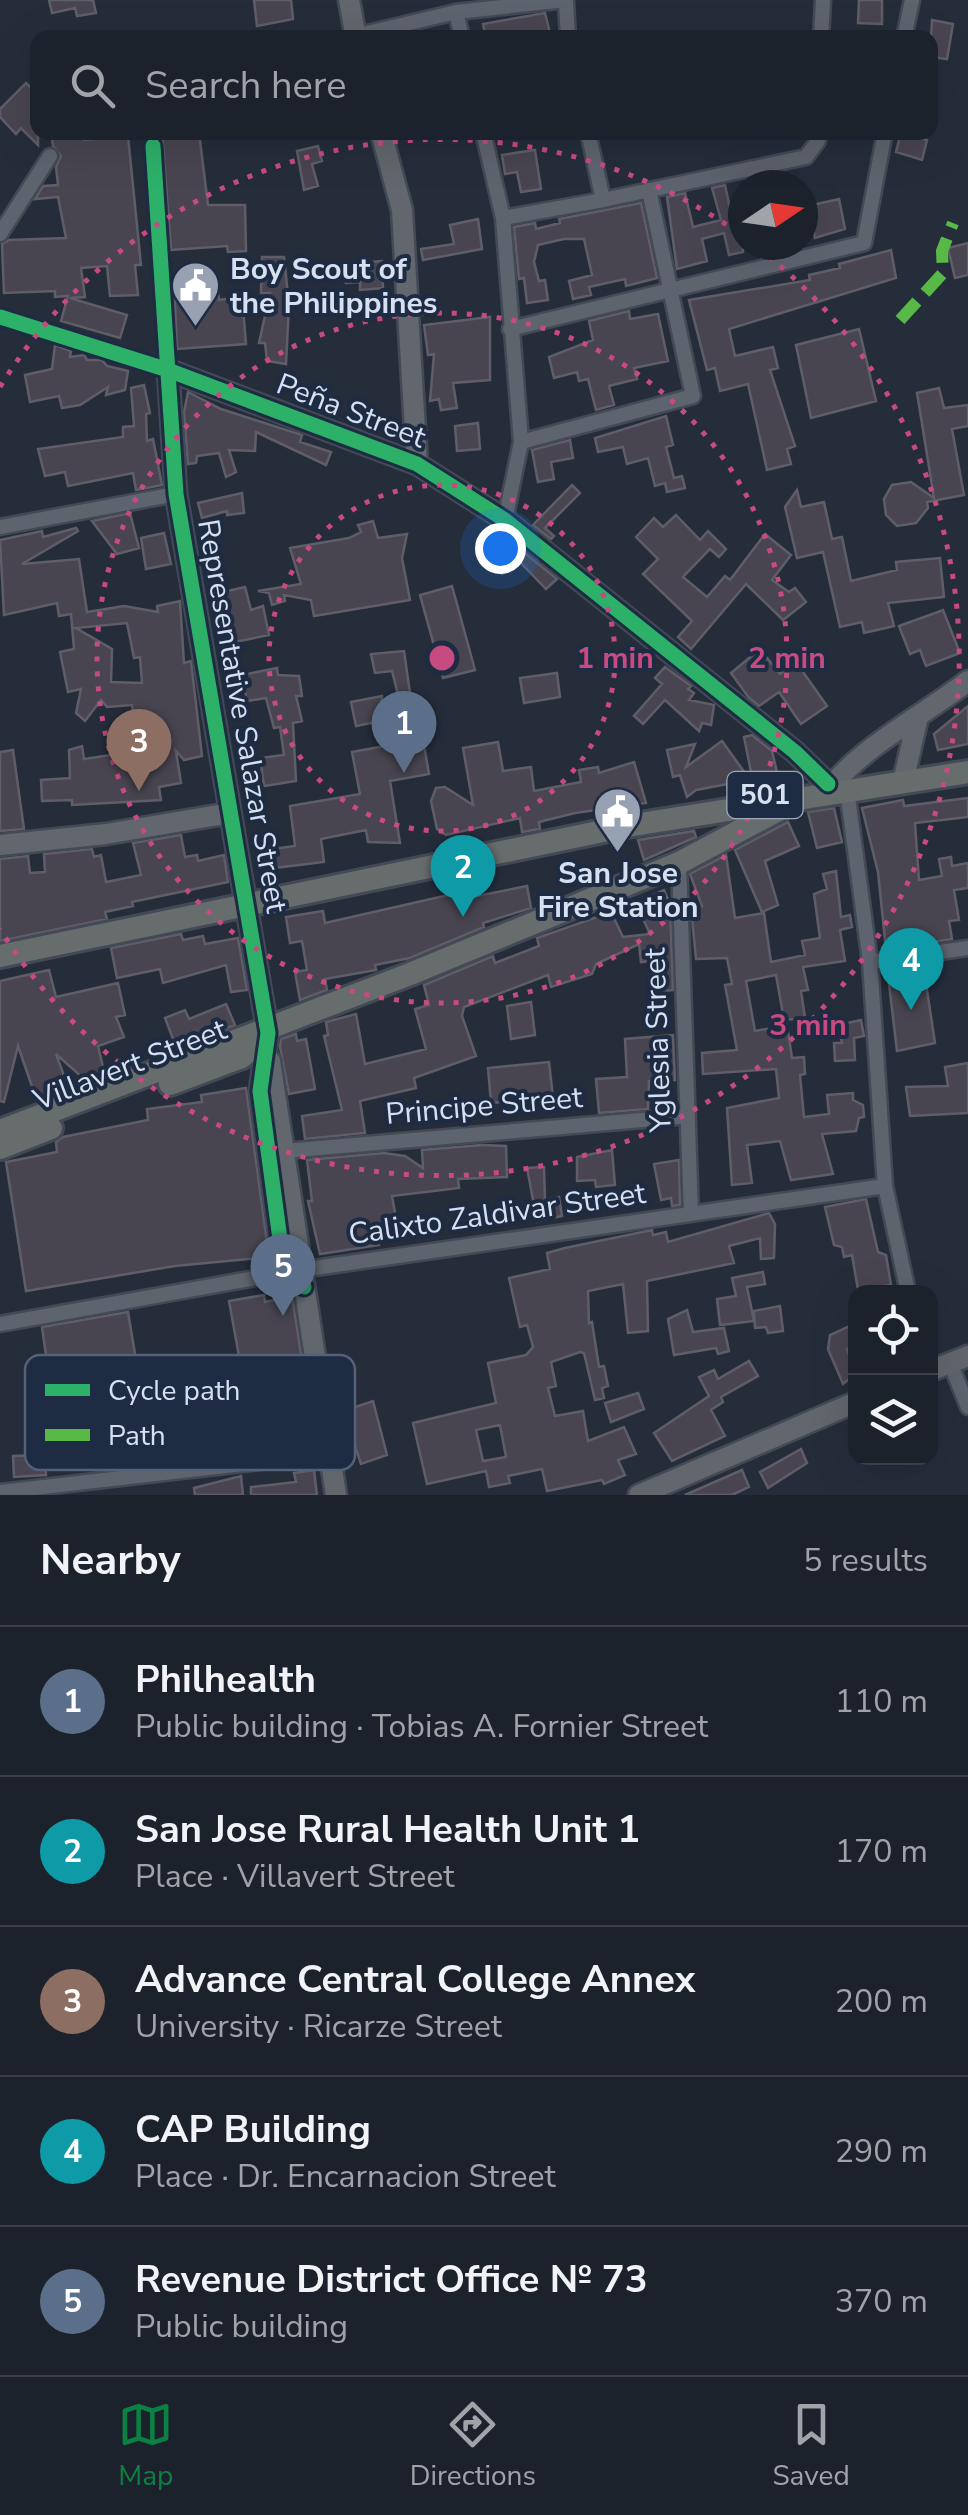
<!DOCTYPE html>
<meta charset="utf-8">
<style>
body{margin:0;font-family:"Nunito Sans",sans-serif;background:#252a34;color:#f1f3f6}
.controls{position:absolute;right:30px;bottom:30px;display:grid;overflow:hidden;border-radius:20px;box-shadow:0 10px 40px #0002}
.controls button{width:90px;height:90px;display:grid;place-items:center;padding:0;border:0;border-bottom:2px solid #3a3f48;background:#1c222c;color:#f1f3f6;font:50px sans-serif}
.compass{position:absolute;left:728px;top:170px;width:90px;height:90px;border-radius:50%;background:#1c222c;box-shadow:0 10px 40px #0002;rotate:77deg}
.you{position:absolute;left:500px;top:548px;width:35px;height:35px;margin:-25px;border:8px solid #fff;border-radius:50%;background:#1a73e8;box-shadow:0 0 0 15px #1a73e833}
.badge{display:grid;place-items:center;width:65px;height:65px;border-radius:50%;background:#0b8043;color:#fff;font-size:32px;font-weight:700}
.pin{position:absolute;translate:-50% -82px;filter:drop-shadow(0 2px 5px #0008)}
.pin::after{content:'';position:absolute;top:52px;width:35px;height:30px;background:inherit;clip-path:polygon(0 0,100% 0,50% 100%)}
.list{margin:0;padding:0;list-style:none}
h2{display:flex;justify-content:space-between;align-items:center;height:130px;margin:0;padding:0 40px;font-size:42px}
h2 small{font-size:32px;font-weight:400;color:#a0a4a9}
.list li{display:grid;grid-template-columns:65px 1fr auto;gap:30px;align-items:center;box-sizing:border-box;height:150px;padding:0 40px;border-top:2px solid #3a3f48}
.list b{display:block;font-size:38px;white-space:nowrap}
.list p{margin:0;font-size:32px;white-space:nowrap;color:#a0a4a9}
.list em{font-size:32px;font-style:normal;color:#a0a4a9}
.icon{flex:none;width:55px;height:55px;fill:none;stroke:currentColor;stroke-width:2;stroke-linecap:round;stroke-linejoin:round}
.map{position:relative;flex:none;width:968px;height:1495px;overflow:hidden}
.search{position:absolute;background:#1c222c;box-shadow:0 10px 40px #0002;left:30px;right:30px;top:30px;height:110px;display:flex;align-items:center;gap:25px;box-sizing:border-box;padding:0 35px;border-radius:20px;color:#a0a4a9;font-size:38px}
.sheet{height:880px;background:#1c222c}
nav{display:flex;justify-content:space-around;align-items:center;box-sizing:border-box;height:140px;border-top:2px solid #3a3f48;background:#1c222c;font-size:28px;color:#a0a4a9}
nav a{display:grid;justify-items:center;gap:5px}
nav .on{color:#0b8043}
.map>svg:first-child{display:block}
</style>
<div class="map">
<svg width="968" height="1495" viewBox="0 0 968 1495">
<rect width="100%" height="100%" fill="#252d3b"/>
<!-- building -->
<path fill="#484550" stroke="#5f5d68" stroke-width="2.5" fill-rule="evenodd" d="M49,0H93L96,13L77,16L75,8L52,13Z
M254,0H291L293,19L257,26Z
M859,0H882V24L858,23Z
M545,13L550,33L486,38L483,24Z
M932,20L953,24L947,59L930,57Z
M26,83L38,95V145L21,128L16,134L0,117V109Z
M51,132H83L84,140L128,136L141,265H135L138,295L110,296L107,266L81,268L85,297L70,298L127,315L120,338L61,321L68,296L55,297V291L4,293L2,244L9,240L66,238L58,197L35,199L43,186L58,185L56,167L61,156L53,146Z
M162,132H199L208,205H245L246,251L228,252L227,246L171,250Z
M901,132L927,140L922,160L896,152Z
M318,146L322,161L312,164L318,186L304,190L297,151Z
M535,150L541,189L521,192L517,172L505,174L502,155Z
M725,185L732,218L743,215V252L729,255L724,233L702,239L707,261L677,269L667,197L685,193L693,227L721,220L712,188Z
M839,199L845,229L815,238L808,206Z
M641,203L657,278L626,286L625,279L589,287L591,295L573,299L569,281L592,275L584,239H564L538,245L534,262L539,281L545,280L548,300L527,303L524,278L519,279L514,227L535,223L536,229L560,223L559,219Z
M478,219L482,249L423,260L421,249L454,244L450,225Z
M968,243V275L955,278L948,248Z
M891,250L896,278L729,329L735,356L773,347L778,368L770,370L795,446L787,449L791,464L767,470L748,384L720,391L715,368L707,370L689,300L810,280L809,275L840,268L839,264Z
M262,257H284L289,305L286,364L267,361L265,343H259L270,293H261Z
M382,261L383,288L360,290V282L346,283L345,264Z
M216,275L219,300L242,296L246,344L177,349L174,280Z
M629,311L630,319L658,314L668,361L634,368L637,379L609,386L614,405L596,410L588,379L579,381L577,372L554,378L549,357L593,340L589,321Z
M490,317V380L453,383L457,408L441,410L439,399L430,401L434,354L428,355L424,325Z
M859,329L876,401L811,418L796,345Z
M55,345L71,351L70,357L84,355L87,360H102L107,366L128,371L125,390L106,395L108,387L80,405L62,408L59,396L30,402L25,375L52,369Z
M144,385L150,413L146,414L147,441L153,439L162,485L136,490L133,473L68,486L65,472L45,476L38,449L123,437V427L134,426L131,388Z
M939,388L944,408L968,405V426L952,429L964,495L927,502L928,508L916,523L897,526L886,515L884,499L892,485L911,482L934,498L917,393Z
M188,392L221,409L302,435L300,442L331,452L326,465L256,432L255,451L229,450L236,472L226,477L219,453L197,456L196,463L188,464L184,412Z
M666,416L673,445L666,447L674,478L682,476L685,488L667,492L665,483L655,486L648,458L627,464L623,447L598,452L595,438Z
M478,423L480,449L457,451L455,426Z
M570,440L573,458L551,462L554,479L538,482L532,450Z
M572,485L580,493L545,528L554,536L551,539L533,525Z
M797,490L801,507L824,502L832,539L842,537L851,581L897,570L896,562L940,558L944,597L888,603L894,626L864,633L862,622L840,627L823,552L797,558L785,507Z
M242,493L244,513L227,515V511L202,518L198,503Z
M130,513L139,548L117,554L92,521Z
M676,515L700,540L708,531L726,549L719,557L710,549L683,577L707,597L725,576L730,580L765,534L791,555L772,580L789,592L795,588L806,602L783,620L746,584L691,649L678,637L692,621L643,574L658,559L636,537L654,518L663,527Z
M373,521L378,538L407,534L402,558L410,600L314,616L311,600L284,595L285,601L272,605L269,593L258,591L301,584L290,548L349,538L361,532L358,525Z
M76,528L78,531L22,564L79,559L87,612L124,606L158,612L157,606L180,601L184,663L191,661L202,756L184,760L176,751L181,783L159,787L161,800L72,805V800L42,801L41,780L70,778L69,750L82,746L84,759L117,754L121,761L140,758L132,705L107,707L101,700L85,721L76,713L81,689L68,692L60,652L74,649L71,614L59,616L57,603L4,615L0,540L42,531L43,537ZM127,623L134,658L140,657L142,683L111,682L112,649L76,628Z
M164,533L171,564L146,569L141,538Z
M516,546L557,579L546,589L517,559L502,574L493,565Z
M452,586L475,670L443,678L420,595Z
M245,587L251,610L263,606L269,635L220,645L218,633L229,631L219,593Z
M943,610L960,653L926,666L920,650L910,654L899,626Z
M760,649L780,674L796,662L827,706L801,724L779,692L759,706L749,698L731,673Z
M404,651L410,693L398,695L392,671L375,673L371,654Z
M665,667L691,686L688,689L694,693L689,700L714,705L711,725L702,723L699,731L665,700L643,724L634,716L662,684L655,678Z
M277,668L278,675L299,676L302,696H296L302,721L293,723L296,781L264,786L260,758L284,755L280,727L274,728L266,698L247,701L242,675Z
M557,673L560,697L524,703L520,678Z
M382,696V721L356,726L351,702Z
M968,706V744L938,750L934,734Z
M752,735L772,751L777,772L752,777L744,737Z
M423,739L429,774L390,781L400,843L368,842L366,830L321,839L324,862L274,868L272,849L295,846L290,806L360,794L352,752Z
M722,741L750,780L696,790L687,797L680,775L673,777L667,750L695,744L686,767Z
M498,742L503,771L531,767L534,791L581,782L579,770L598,767L599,773L634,762L646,803L575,813L539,822L540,829L522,832L520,818L446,835L437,829L431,801L436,788L445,787L473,805L463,748Z
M13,750L24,829L0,831V752Z
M968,798V817L915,823L919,880L942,876L939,859L951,857L952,866L968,863V888L954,890L959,920L949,921L952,939L886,949L878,872L862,808L903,800L904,806Z
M834,808L842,842L817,848L808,812Z
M788,822L799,846L765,861L778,905L762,912L735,850Z
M694,831L696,837L644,860L638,840Z
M181,835L185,857L197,855L198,861L224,855L228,882L132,902L133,906L105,912L107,919L0,941V859L28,856L30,873L45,872L44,854L92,849L94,857L101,855L106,882L141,875L133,843Z
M726,855L735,918L764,913L771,962L805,955L802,941L820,938L814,894L827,889L823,874L836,871L841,917L850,915L852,927L840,930L845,961L803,967L808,990L801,991L805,1018L784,1020L776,975L746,981L755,1031L787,1025L792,1058L804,1057L805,1074L800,1075L804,1117L829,1114L827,1095L853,1093V1100L863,1105L864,1117L859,1118L856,1131L822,1134L833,1174L791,1180L780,1141L747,1145L752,1183L732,1185L727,1108L779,1098L776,1069L703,1074L702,1053L737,1050L725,985L732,984L727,958L696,959L691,908L702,906L690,874Z
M527,886L531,908L483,923L484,927L410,958L375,965L376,970L325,979L327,990L300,1000L295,972L307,970L302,941L290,943L286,917L323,911L325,923L475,889L477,896Z
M664,890L670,904L673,990L652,992L650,961L641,962L639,944L596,964L592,974L551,987L548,975L464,1007L462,1016L476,1056L414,1078L416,1088L360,1101L365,1133L305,1139L302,1116L342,1110L324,1036L328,1035L326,1022L356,1014L365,1064L426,1049L415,1009L429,1005L424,985L493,956L495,963L539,946L537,938L611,912L623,937L650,934L636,903Z
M181,934L183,940L203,936L205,944L238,938L247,990L231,992L226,965L163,983L160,969L117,978L111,948Z
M49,970L56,997L118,983L125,1015L116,1017L124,1037L98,1046L105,1075L85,1080L56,1054L69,1089L37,1101L18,1046L4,1102L0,1101V981Z
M924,970L935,1043L897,1051L888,976Z
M531,1002L535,1035L511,1039L507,1006Z
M226,1004L235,1025L176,1047L165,1018L185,1010L189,1019Z
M861,1020L864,1036L854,1038L855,1060L835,1061L834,1043H842L838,1025Z
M296,1034L297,1041L306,1039L315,1089L289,1094L280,1047L281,1039Z
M673,1035L675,1080L649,1081L648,1109L599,1113L596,1079L627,1077L625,1039Z
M549,1062L553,1097L526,1105V1100L491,1103L488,1068Z
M968,1063V1113L910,1116L906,1087L948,1086L945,1067Z
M246,1088L269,1257L175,1266L26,1291L6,1162L57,1152L56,1142L63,1137L148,1120L147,1109L202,1102L201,1095Z
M482,1145L506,1146L507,1177L458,1179L459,1188L392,1196L398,1229L377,1233L379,1245L320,1254L308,1201H312L307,1160L384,1153L405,1156L423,1168L422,1150Z
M612,1150L615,1185L596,1187L595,1180L577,1181V1157Z
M679,1160L680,1205L672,1206L671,1198L661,1200L654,1164Z
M544,1167L545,1200L559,1197L562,1216L537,1221L527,1168Z
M866,1199L878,1252L886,1255L891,1285L858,1290L852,1255L844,1257L842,1247L834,1245L825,1207Z
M769,1213L775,1224L774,1258L761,1259L760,1238L729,1246L734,1263L647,1281L648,1331L628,1333L623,1284L588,1291L589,1323L592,1322L599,1367L604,1366L608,1386L602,1388L604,1398L595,1400L584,1353L580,1352L551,1362L556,1386L548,1388L555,1416L583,1411L588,1441L624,1427L636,1454L618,1460L625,1475L604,1484L602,1480L547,1491L542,1469L508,1476L510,1483L489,1487L486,1471L427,1484L413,1423L496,1403L488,1363L526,1355L533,1347L527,1325L520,1327L509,1278L550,1269L547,1253L565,1248L652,1230L653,1235L666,1232L668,1242ZM500,1425L506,1457L483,1461L476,1430Z
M763,1272L765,1284L747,1287L754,1321L720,1325L717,1299L736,1296L732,1278Z
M264,1295L265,1302L292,1296L302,1360L241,1367L229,1301Z
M780,1306L783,1331L768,1333L766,1327L755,1328L754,1311Z
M687,1310L693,1332L724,1328L729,1351L718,1354L716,1348L674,1355L668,1319Z
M128,1312L138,1372L93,1379L97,1406L54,1412L42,1327Z
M856,1323V1344L847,1349L856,1373L843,1384L828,1349L830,1335Z
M749,1361L758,1376L721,1397L723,1402L711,1410L725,1436L672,1461L654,1433L709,1396L699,1377L714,1370L718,1379Z
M638,1393L644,1409L611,1422L605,1403Z
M373,1401L387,1455L361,1464L343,1411Z
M801,1449L807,1463L768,1488L760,1472Z
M45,1455L46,1475L14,1477L13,1456Z
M314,1470L317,1495H251V1487L296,1482L294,1473Z
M742,1470L749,1487L732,1495H685Z
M241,1476L243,1495H195L194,1488Z"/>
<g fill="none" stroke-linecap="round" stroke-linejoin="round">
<defs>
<path id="street" d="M566,2L568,38
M456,12L462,38
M355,36L456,12L566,0
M821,38L823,0
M904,38L912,0
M483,132L503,218L521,442L505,520
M588,132L603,200L806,157L818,141V132
M503,218L603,200
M0,234L50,156
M0,317L168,370L153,146
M510,329L864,243L885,132
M521,442L693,396L649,190
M0,527L176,494
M847,790L870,962L885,1186L908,1292
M679,863L691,1214
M870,962L968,948
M285,1151L688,1116
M0,1324L294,1271L885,1186
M950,1363L968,1407
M0,1492L328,1454"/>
<path id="secondary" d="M349,0L356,38
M381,132L402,210L417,464
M903,782L917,721
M834,783C871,741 924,715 968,681
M0,845L106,834L230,813
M270,1061L336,1495
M304,1287L282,1254L260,1091L268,1033L176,494L168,370L417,464L505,520L795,752L828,784
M930,1371L968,1356
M639,1495L856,1402"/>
<path id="primary" d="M0,956L627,826L968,772
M170,1084L242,1057L265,1036
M0,1131L410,974L679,863L782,808
M0,1148L51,1128"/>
</defs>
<!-- street casing -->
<use href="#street" stroke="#434a56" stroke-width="19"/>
<!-- secondary casing -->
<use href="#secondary" stroke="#434a56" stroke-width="25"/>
<!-- primary casing -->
<use href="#primary" stroke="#434a56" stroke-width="28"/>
<!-- street -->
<use href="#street" stroke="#5e646e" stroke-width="14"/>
<!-- secondary -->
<use href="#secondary" stroke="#61676c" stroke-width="20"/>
<!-- primary -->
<use href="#primary" stroke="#676c6c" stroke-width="22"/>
<!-- quiet -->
<path stroke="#58b947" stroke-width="12" stroke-dasharray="25 12" stroke-linecap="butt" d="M900,320L943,273L942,251L953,223"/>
<defs>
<path id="cycleway" d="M153,146L176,494L268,1033L260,1091L282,1254L304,1287
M0,317L168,370L417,464L505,520L795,752L828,784"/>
</defs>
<!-- cycleway casing -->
<use href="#cycleway" stroke="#1d2b43" stroke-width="21"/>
<!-- cycleway -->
<use href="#cycleway" stroke="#2db169" stroke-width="15"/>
</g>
<!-- distance rings -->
<g fill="none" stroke="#c74a80" stroke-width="5" stroke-dasharray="5 10">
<circle cx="442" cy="658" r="173"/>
<circle cx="442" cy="658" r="345"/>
<path d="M0 387A518 518 0 0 1 743 236M757 247A518 518 0 1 1 0 929"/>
</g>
<!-- icons -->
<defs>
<symbol id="civic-pin" viewBox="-11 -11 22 30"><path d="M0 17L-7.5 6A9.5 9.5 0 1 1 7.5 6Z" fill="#98a1b1" stroke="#1d2b43"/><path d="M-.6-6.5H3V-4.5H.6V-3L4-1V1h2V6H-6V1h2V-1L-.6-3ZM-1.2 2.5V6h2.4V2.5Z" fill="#fff"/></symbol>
</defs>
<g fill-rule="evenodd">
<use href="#civic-pin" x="168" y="258" width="55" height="75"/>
<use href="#civic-pin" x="590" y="784" width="55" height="75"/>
</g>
<g text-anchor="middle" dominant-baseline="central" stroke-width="8" stroke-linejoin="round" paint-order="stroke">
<!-- shield labels -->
<rect fill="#1d2b43" stroke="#9eaabc" stroke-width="2.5" x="727.5" y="772" width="75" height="46" rx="8"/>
<g font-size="28" font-weight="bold" fill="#d6e0f0">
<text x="765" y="795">501</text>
</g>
<!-- poi labels -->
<g font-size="30" font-weight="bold" fill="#d6e0f0" stroke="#1d2b43" text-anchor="start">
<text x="230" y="269">Boy Scout of<tspan x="230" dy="34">the Philippines</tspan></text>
<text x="618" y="873" text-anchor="middle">San Jose<tspan x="618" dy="34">Fire Station</tspan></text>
</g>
<!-- street labels -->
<g font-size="30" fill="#d6e0f0" stroke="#1d2b43">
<text transform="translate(351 411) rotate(21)">Peña Street</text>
<text transform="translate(242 716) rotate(80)">Representative Salazar Street</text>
<text transform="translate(658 1040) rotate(-92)">Yglesia Street</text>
<text transform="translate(130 1065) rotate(-21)">Villavert Street</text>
<text transform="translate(484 1106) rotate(-5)">Principe Street</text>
<text transform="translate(497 1214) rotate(-8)">Calixto Zaldivar Street</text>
</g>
</g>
<!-- legend -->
<rect x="25" y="1355" width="330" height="115" rx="15" fill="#1d2b43" stroke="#546177" stroke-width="2.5"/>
<rect x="45" y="1384" width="45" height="12" fill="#2db169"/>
<rect x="45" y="1429" width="45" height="12" fill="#58b947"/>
<g font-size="28" fill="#d6e0f0">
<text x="108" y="1400">Cycle path</text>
<text x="108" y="1445">Path</text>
</g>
<circle cx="442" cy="658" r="15" fill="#c74a80" stroke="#1d2b43" stroke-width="5"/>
<g font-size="30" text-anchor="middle" font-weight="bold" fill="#c74a80" stroke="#1d2b43" stroke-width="8" stroke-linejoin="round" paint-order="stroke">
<text x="615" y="668">1 min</text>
<text x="787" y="668">2 min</text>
<text x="808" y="1035">3 min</text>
</g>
</svg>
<div class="controls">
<button><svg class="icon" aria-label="locate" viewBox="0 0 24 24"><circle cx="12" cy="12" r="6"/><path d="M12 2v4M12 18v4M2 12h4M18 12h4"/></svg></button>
<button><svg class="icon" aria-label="layers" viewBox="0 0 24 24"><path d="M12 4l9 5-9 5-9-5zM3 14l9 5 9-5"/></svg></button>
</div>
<svg class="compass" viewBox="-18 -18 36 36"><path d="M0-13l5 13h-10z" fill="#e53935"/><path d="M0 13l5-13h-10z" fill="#a0a4a9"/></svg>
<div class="you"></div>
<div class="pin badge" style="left:404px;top:773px;background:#5c6f8a">1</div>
<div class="pin badge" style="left:463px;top:917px;background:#0f9aa8">2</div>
<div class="pin badge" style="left:139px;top:791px;background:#8d6e63">3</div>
<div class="pin badge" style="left:911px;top:1010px;background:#0f9aa8">4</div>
<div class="pin badge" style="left:283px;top:1316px;background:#5c6f8a">5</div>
<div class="search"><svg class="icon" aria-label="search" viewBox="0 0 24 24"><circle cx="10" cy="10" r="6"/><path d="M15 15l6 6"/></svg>Search here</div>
</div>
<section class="sheet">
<h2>Nearby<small>5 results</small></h2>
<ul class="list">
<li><span class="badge" style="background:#5c6f8a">1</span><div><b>Philhealth</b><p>Public building · Tobias A. Fornier Street</p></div><em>110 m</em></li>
<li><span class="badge" style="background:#0f9aa8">2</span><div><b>San Jose Rural Health Unit 1</b><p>Place · Villavert Street</p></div><em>170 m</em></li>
<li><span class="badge" style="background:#8d6e63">3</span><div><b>Advance Central College Annex</b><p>University · Ricarze Street</p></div><em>200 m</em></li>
<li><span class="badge" style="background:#0f9aa8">4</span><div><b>CAP Building</b><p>Place · Dr. Encarnacion Street</p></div><em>290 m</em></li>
<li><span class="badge" style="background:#5c6f8a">5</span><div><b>Revenue District Office № 73</b><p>Public building</p></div><em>370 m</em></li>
</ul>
</section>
<nav>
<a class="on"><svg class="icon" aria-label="map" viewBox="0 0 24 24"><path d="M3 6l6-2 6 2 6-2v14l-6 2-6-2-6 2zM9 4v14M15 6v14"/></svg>Map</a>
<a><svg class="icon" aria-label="directions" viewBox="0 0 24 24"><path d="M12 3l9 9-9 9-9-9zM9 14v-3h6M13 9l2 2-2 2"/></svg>Directions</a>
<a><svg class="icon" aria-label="saved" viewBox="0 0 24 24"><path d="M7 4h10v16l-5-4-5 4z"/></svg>Saved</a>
</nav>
